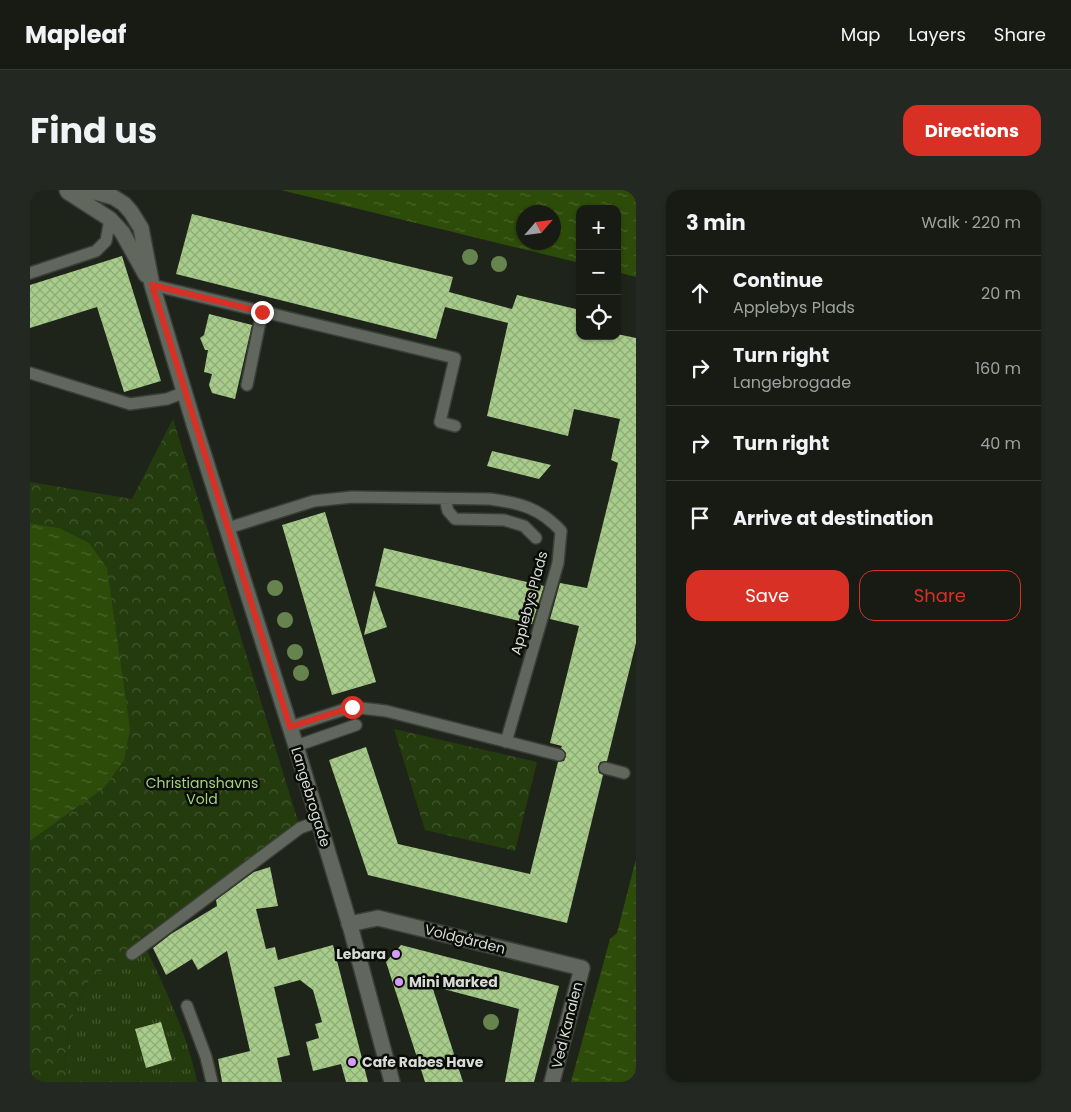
<!DOCTYPE html>
<meta charset="utf-8">
<style>
body{margin:0;font-family:Poppins,sans-serif;background:#242822;color:#f1f3f6}
.controls{position:absolute;right:15px;top:15px;display:grid;overflow:hidden;border-radius:10px;box-shadow:0 1px 4px #0004}
.controls button{width:45px;height:45px;display:grid;place-items:center;padding:0;border:0;border-bottom:1px solid #363934;background:#171b14;color:#f1f3f6;font:25px sans-serif}
.compass{position:absolute;left:486px;top:15px;width:45px;height:45px;border-radius:50%;background:#171b14;box-shadow:0 1px 4px #0004;rotate:62deg}
.stop{position:absolute;width:15px;height:15px;margin:-11px;border:4px solid #d93025;border-radius:50%;background:#fff}
.stop.end{background:#d93025;border-color:#fff;box-shadow:0 1px 5px #0008}
.list{margin:0;padding:0;list-style:none}
h2{display:flex;justify-content:space-between;align-items:center;height:65px;margin:0;padding:0 20px;font-size:21px}
h2 small{font-size:16px;font-weight:400;color:#9ea1a0}
.list li{display:grid;grid-template-columns:32px 1fr auto;gap:15px;align-items:center;box-sizing:border-box;height:75px;padding:0 20px;border-top:1px solid #363934}
.list b{display:block;font-size:19px;white-space:nowrap}
.list p{margin:0;font-size:16px;white-space:nowrap;color:#9ea1a0}
.list em{font-size:16px;font-style:normal;color:#9ea1a0}
.actions{display:flex;gap:10px;padding:15px 20px}
.actions a{flex:1;padding:11px 0;border:1px solid #d93025;border-radius:15px;text-align:center;font-size:18px;color:#d93025}
.actions .main{background:#d93025;color:#fff}
.icon{flex:none;width:28px;height:28px;fill:none;stroke:currentColor;stroke-width:2;stroke-linecap:round;stroke-linejoin:round}
.map{position:relative;flex:none;width:606px;height:892px;overflow:hidden;border-radius:15px}
header{display:flex;align-items:center;gap:30px;box-sizing:border-box;height:70px;padding:0 25px;background:#171b14;border-bottom:1px solid #363934}
header strong{font-size:24px}
nav{display:flex;gap:28px;margin-inline-start:auto;font-size:18px}
.intro{display:flex;align-items:center;justify-content:space-between;box-sizing:border-box;height:120px;padding:0 30px}
h1{margin:0;font-size:35px}
.button{padding:12px 22px;border-radius:15px;background:#d93025;color:#fff;font-size:18px;font-weight:700}
main{display:flex;gap:30px;padding:0 30px}
aside{flex:1;background:#171b14;border-radius:15px;box-shadow:0 1px 4px #0004}
.map>svg:first-child{display:block}
</style>
<header>
<strong>Mapleaf</strong>
<nav><a>Map</a><a>Layers</a><a>Share</a></nav>
</header>
<div class="intro"><h1>Find us</h1><a class="button">Directions</a></div>
<main>
<div class="map">
<svg width="606" height="892" viewBox="0 0 606 892">
<defs>
<pattern id="grass-tufts" width="24" height="20" patternUnits="userSpaceOnUse" patternTransform="scale(1.25)"><rect width="24" height="20" fill="#243b0d"/><path d="M3 7l-1-3M5 7V3M7 7l1-3M15 17l-1-3M17 17v-4M19 17l1-3" fill="none" stroke="#435730"/></pattern>
<pattern id="park-crowns" width="20" height="18" patternUnits="userSpaceOnUse" patternTransform="scale(1.25)"><rect width="20" height="18" fill="#243b0d"/><path d="M2 6a3 3 0 1 1 6 0M12 15a3 3 0 1 1 6 0" fill="none" stroke="#435730"/></pattern>
<pattern id="water-ripples" width="26" height="14" patternUnits="userSpaceOnUse" patternTransform="scale(1.25)"><rect width="26" height="14" fill="#2d4c09"/><path d="M2 4q2-2 4 0t4 0M15 11q2-2 4 0t4 0" fill="none" stroke="#4b652c"/></pattern>
<pattern id="building-cross-hatch" width="8" height="8" patternUnits="userSpaceOnUse" patternTransform="scale(1.25)"><rect width="8" height="8" fill="#a8cd8b"/><path d="M0 0l8 8M0 8l8-8" fill="none" stroke="#8eaa78"/></pattern>
</defs>
<rect width="100%" height="100%" fill="#1f241b"/>
<!-- grass -->
<path fill="url(#grass-tufts)" d="M111,748C133,794 157,842 167,892H42L34,875L40,832L57,793Z"/>
<!-- park -->
<path fill="url(#park-crowns)" d="M143,229L269,634L111,748L57,793L40,832L34,875L42,892H0V651L74,598L29,338L0,333V292L102,309Z
M364,539L507,572L485,661L395,640Z"/>
<!-- water -->
<path fill="url(#water-ripples)" fill-rule="evenodd" d="M251,0H606V87L587,82V19H550V73ZM524,22V52H493V22Z
M0,333L29,338L59,353L77,378L100,539L94,570L74,598L0,651Z
M606,669V892H541L580,749L587,743Z"/>
<!-- building -->
<path fill="url(#building-cross-hatch)" d="M162,24L423,87L419,102L482,119L487,105L550,120V146H587V144L606,148V453L577,571L570,572L568,577L569,583L573,585L537,733L338,685L299,570L336,557L368,654L500,684L528,572L534,571L536,566V563L531,558L532,556L520,553L549,436L520,429L530,393L557,398L588,273L581,270L590,229L544,219L538,246L457,226L478,133L415,117L406,149L146,84Z
M92,66L131,191L94,202L67,117L0,138V95Z
M179,124L222,135L205,209L182,203L179,195L182,184L174,182L178,160H175L170,148L174,145Z
M462,261L521,275L509,289L457,276Z
M295,322L346,492L302,505L252,335Z
M354,358L514,396L502,434L345,396Z
M344,400L357,437L334,445Z
M240,677L248,716L226,719L236,759L245,757L248,770L303,755L338,892H316L311,874L283,881L276,852L289,848L285,834L292,832L283,800L270,790L244,797L260,865L247,868L252,892H192L188,869L220,861L197,761L168,780L162,769L136,785L123,758L141,744L187,716L186,710L224,682Z
M371,755L529,796L504,892H475L489,819L402,796L433,892H395L356,772Z
M131,832L142,870L116,878L105,839Z"/>
<g fill="none" stroke-linecap="round" stroke-linejoin="round">
<defs>
<path id="lane" d="M0,83L66,61L76,51L80,29
M122,95L425,168L410,232L425,236
M0,183L100,214L137,209L155,202
M217,195L232,122
M415,309L418,321L425,329L474,330L494,336L506,348
M198,338L284,311L322,307L460,309C490,313 510,318 531,341L528,373L476,552
M260,537L322,517L356,521L529,565
M266,556L326,535
M575,578L594,583
M102,764L270,638L289,631
M157,816L176,867L182,892"/>
<path id="street" d="M37,0L65,2L83,7L94,14L101,22L111,38L122,95L164,234L266,556L321,739L362,892
M38,2L80,29L92,42L116,85
M319,734L348,728L552,778L522,892"/>
</defs>
<!-- lane casing -->
<use href="#lane" stroke="#3b3e38" stroke-width="14"/>
<!-- street casing -->
<use href="#street" stroke="#3b3e38" stroke-width="18"/>
<!-- lane -->
<use href="#lane" stroke="#61675d" stroke-width="11"/>
<!-- street -->
<use href="#street" stroke="#61675d" stroke-width="15"/>
</g>
<!-- trees -->
<g fill="#67844f">
<circle cx="440" cy="67" r="8"/>
<circle cx="469" cy="74" r="8"/>
<circle cx="245" cy="398" r="8"/>
<circle cx="255" cy="430" r="8"/>
<circle cx="265" cy="462" r="8"/>
<circle cx="271" cy="483" r="8"/>
<circle cx="461" cy="832" r="8"/>
</g>
<g fill="none" stroke-linecap="round" stroke-linejoin="round">
<!-- route -->
<path stroke="#d93025" stroke-width="6" d="M232,122L122,95L260,537L322,517"/>
</g>
<!-- markers -->
<g fill="#d69bf9" stroke="#0a0c08" stroke-width="2">
<circle cx="366" cy="764" r="5"/>
<circle cx="369" cy="792" r="5"/>
<circle cx="322" cy="872" r="5"/>
</g>
<g text-anchor="middle" dominant-baseline="central" stroke-width="5" stroke-linejoin="round" paint-order="stroke">
<!-- street labels -->
<g font-size="14" fill="#d8dbd6" stroke="#0a0c08">
<text transform="translate(499 413) rotate(-75)">Applebys Plads</text>
<text transform="translate(281 607) rotate(73)">Langebrogade</text>
<text transform="translate(435 749) rotate(14)">Voldgården</text>
<text transform="translate(537 835) rotate(-76)">Ved Kanalen</text>
</g>
<!-- park labels -->
<g font-size="14" fill="#a2d37a" stroke="#0a0c08">
<text x="172" y="593">Christianshavns<tspan x="172" dy="16">Vold</tspan></text>
</g>
<!-- poi labels -->
<g font-size="14" font-weight="bold" fill="#d8dbd6" stroke="#0a0c08" text-anchor="start">
<text x="356" y="764" text-anchor="end">Lebara</text>
<text x="379" y="792">Mini Marked</text>
<text x="332" y="872">Cafe Rabes Have</text>
</g>
</g>
</svg>
<div class="controls">
<button>+</button>
<button>−</button>
<button><svg class="icon" aria-label="locate" viewBox="0 0 24 24"><circle cx="12" cy="12" r="6"/><path d="M12 2v4M12 18v4M2 12h4M18 12h4"/></svg></button>
</div>
<svg class="compass" viewBox="-18 -18 36 36"><path d="M0-13l5 13h-10z" fill="#e53935"/><path d="M0 13l5-13h-10z" fill="#9ea1a0"/></svg>
<div class="stop" style="left:322px;top:517px"></div>
<div class="stop end" style="left:232px;top:122px"></div>
</div>
<aside>
<h2>3 min<small>Walk · 220 m</small></h2>
<ul class="list">
<li><svg class="icon" aria-label="ahead" viewBox="0 0 24 24"><path d="M12 20V5M6 11l6-6 6 6"/></svg><div><b>Continue</b><p>Applebys Plads</p></div><em>20 m</em></li>
<li><svg class="icon" aria-label="right" viewBox="0 0 24 24"><path d="M7 20v-9h11M14 6l5 5-5 5"/></svg><div><b>Turn right</b><p>Langebrogade</p></div><em>160 m</em></li>
<li><svg class="icon" aria-label="right" viewBox="0 0 24 24"><path d="M7 20v-9h11M14 6l5 5-5 5"/></svg><div><b>Turn right</b></div><em>40 m</em></li>
<li><svg class="icon" aria-label="arrive" viewBox="0 0 24 24"><path d="M6 21V4h12l-3 4 3 4H6"/></svg><div><b>Arrive at destination</b></div></li>
</ul>
<div class="actions"><a class="main">Save</a><a>Share</a></div>
</aside>
</main>
